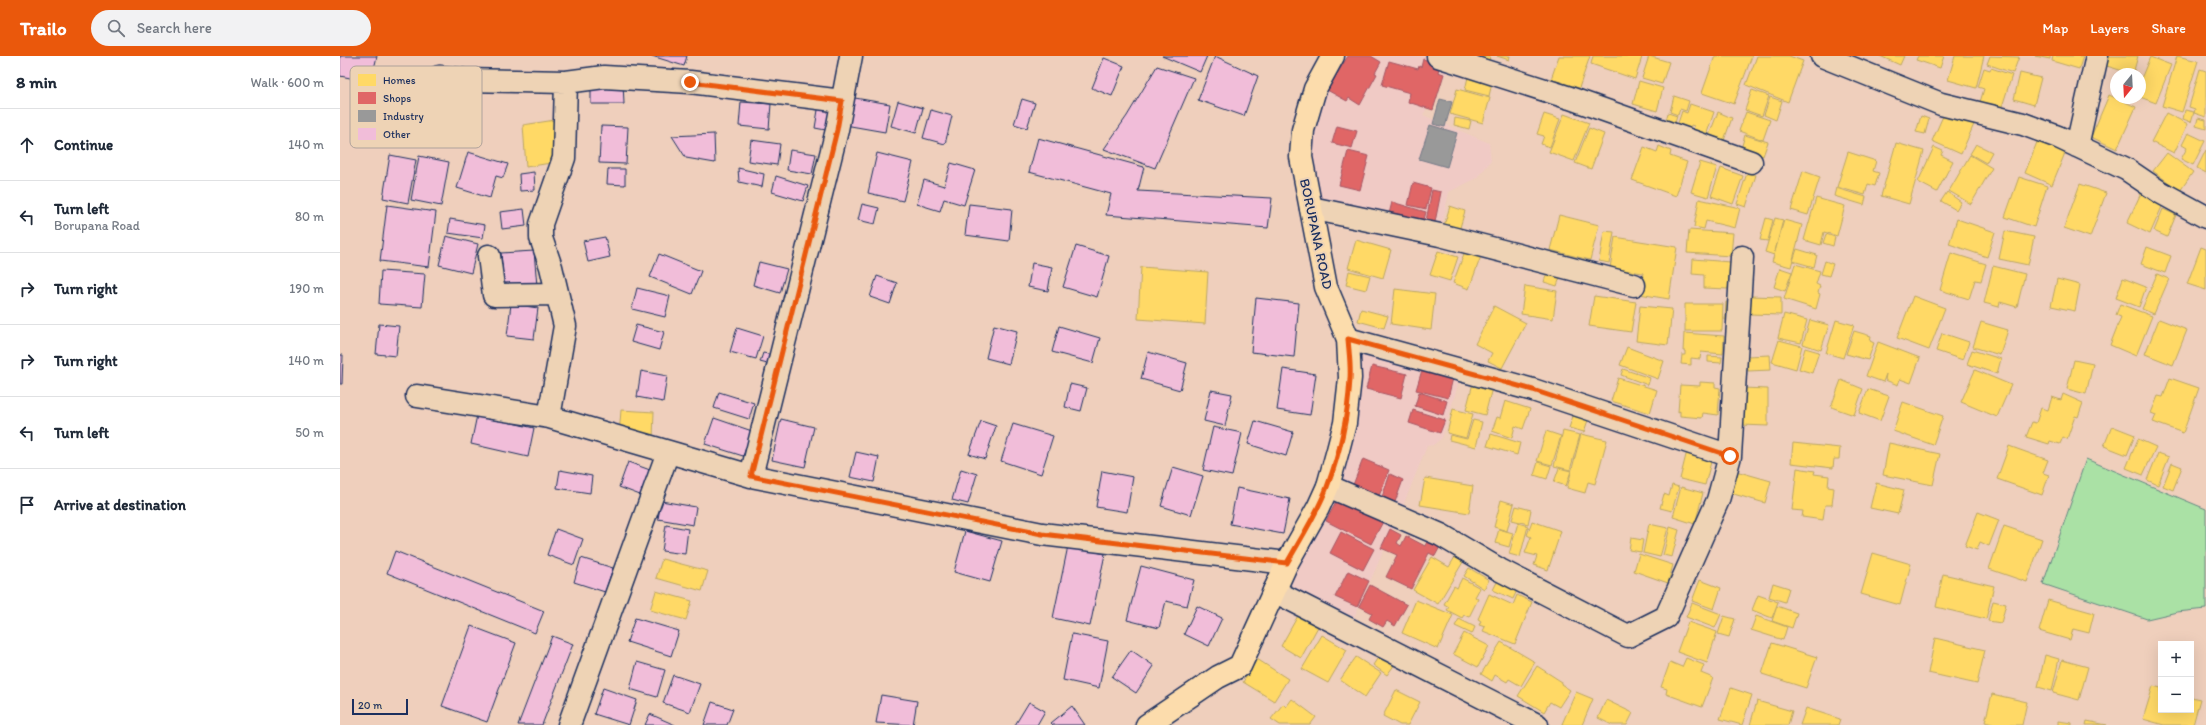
<!DOCTYPE html>
<meta charset="utf-8">
<style>
body{margin:0;font-family:Itim,sans-serif;background:#f2f2f3;color:#1f2937}
.controls{position:absolute;right:12px;bottom:12px;display:grid;overflow:hidden;border-radius:0px;box-shadow:0 4px 16px #0002}
.controls button{width:36px;height:36px;display:grid;place-items:center;padding:0;border:0;border-bottom:1px solid #e0e1e3;background:#fff;color:#1f2937;font:20px sans-serif}
.compass{position:absolute;left:1770px;top:12px;width:36px;height:36px;border-radius:50%;background:#fff;box-shadow:0 4px 16px #0002;rotate:198deg}
.scale{position:absolute;left:12px;bottom:10px;width:56px;box-sizing:border-box;padding-left:4px;border:2px solid #1b2f5e;border-top:0;font-size:11px;line-height:14px;white-space:nowrap;color:#1b2f5e;-webkit-text-stroke:3px #eed3b5;paint-order:stroke}
.stop{position:absolute;width:12px;height:12px;margin:-9px;border:3px solid #ea580c;border-radius:50%;background:#fff}
.stop.end{background:#ea580c;border-color:#fff;box-shadow:0 1px 4px #0008}
.list{margin:0;padding:0;list-style:none}
h2{display:flex;justify-content:space-between;align-items:center;height:52px;margin:0;padding:0 16px;font-size:17px}
h2 small{font-size:13px;font-weight:400;color:#747a83}
.list li{display:grid;grid-template-columns:26px 1fr auto;gap:12px;align-items:center;box-sizing:border-box;height:72px;padding:0 16px;border-top:1px solid #e0e1e3}
.list b{display:block;font-size:15px;white-space:nowrap}
.list p{margin:0;font-size:13px;white-space:nowrap;color:#747a83}
.list em{font-size:13px;font-style:normal;color:#747a83}
.icon{flex:none;width:22px;height:22px;fill:none;stroke:currentColor;stroke-width:2;stroke-linecap:round;stroke-linejoin:round}
.map{position:relative;flex:none;width:1866px;height:669px;overflow:hidden}
header{display:flex;align-items:center;gap:24px;box-sizing:border-box;height:56px;padding:0 20px;background:#ea580c;color:#fff}
header strong{font-size:19px}
nav{display:flex;gap:22px;margin-inline-start:auto;font-size:14px}
.search{width:280px;height:36px;background:#f2f2f3;display:flex;align-items:center;gap:10px;box-sizing:border-box;padding:0 14px;border-radius:22px;color:#747a83;font-size:15px}
main{display:flex}
aside{flex:1;background:#fff}
.map>svg:first-child{display:block}
</style>
<header>
<strong>Trailo</strong>
<div class="search"><svg class="icon" aria-label="search" viewBox="0 0 24 24"><circle cx="10" cy="10" r="6"/><path d="M15 15l6 6"/></svg>Search here</div>
<nav><a>Map</a><a>Layers</a><a>Share</a></nav>
</header>
<main>
<aside>
<h2>8 min<small>Walk · 600 m</small></h2>
<ul class="list">
<li><svg class="icon" aria-label="ahead" viewBox="0 0 24 24"><path d="M12 20V5M6 11l6-6 6 6"/></svg><div><b>Continue</b></div><em>140 m</em></li>
<li><svg class="icon" aria-label="left" viewBox="0 0 24 24"><path d="M17 20v-9H6M10 6l-5 5 5 5"/></svg><div><b>Turn left</b><p>Borupana Road</p></div><em>80 m</em></li>
<li><svg class="icon" aria-label="right" viewBox="0 0 24 24"><path d="M7 20v-9h11M14 6l5 5-5 5"/></svg><div><b>Turn right</b></div><em>190 m</em></li>
<li><svg class="icon" aria-label="right" viewBox="0 0 24 24"><path d="M7 20v-9h11M14 6l5 5-5 5"/></svg><div><b>Turn right</b></div><em>140 m</em></li>
<li><svg class="icon" aria-label="left" viewBox="0 0 24 24"><path d="M17 20v-9H6M10 6l-5 5 5 5"/></svg><div><b>Turn left</b></div><em>50 m</em></li>
<li><svg class="icon" aria-label="arrive" viewBox="0 0 24 24"><path d="M6 21V4h12l-3 4 3 4H6"/></svg><div><b>Arrive at destination</b></div></li>
</ul>
</aside>
<div class="map">
<svg width="1866" height="669" viewBox="0 0 1866 669">
<rect width="100%" height="100%" fill="#efcfbc"/>
<filter id="ink" filterUnits="userSpaceOnUse"><feTurbulence type="fractalNoise" baseFrequency=".025" numOctaves="2"/><feDisplacementMap in="SourceGraphic" scale="8" xChannelSelector="R" yChannelSelector="G"/><feConvolveMatrix kernelMatrix="1 2 1 2 8 2 1 2 1" color-interpolation-filters="sRGB"/></filter>
<g filter="url(#ink)">
<!-- built -->
<path fill="#f0cac5" d="M993,0H1116L1083,59L1149,87L1151,105L1137,122L1109,136L1100,179L971,152L961,101Z
M1008,283L1122,315L1102,382L1093,389L1087,390L1059,460L1009,573L934,535L988,430Z"/>
<!-- green -->
<path fill="#aae1a5" stroke="#628882" d="M1746,403L1866,453V553L1837,556L1807,563L1703,528Z"/>
<!-- homes -->
<path fill="#ffd966" stroke="#bba664" d="M1132,0H1150L1149,5Z
M1157,0H1170L1169,4Z
M1219,0H1250L1239,32L1211,23Z
M1253,0H1298L1302,1L1295,23L1251,8Z
M1309,0L1329,6L1322,28L1302,22Z
M1375,0H1412L1394,48L1362,37Z
M1417,0H1449L1463,5L1448,46L1406,29Z
M1540,0H1564L1560,9Z
M1578,0H1604L1600,12L1576,4Z
M1615,0H1644L1636,32L1608,24Z
M1650,0L1679,1L1673,17L1647,8Z
M1695,0H1710V3Z
M1713,0H1743L1739,13L1712,5Z
M1763,0H1798L1793,18L1760,8Z
M1837,0L1858,5L1842,56L1822,50Z
M1810,1L1831,9L1816,47L1800,41V25Z
M1644,12L1650,14L1651,12L1672,19L1661,54L1640,46L1644,33L1638,31Z
M1860,13L1866,15V61L1854,57L1855,53L1849,51Z
M1680,17L1701,22L1694,49L1674,43Z
M1128,21L1152,27L1149,40L1125,34Z
M1299,25L1323,32L1317,55L1293,48Z
M1117,33L1150,42L1143,67L1110,58Z
M1412,34L1429,40L1422,60L1405,54Z
M1769,39L1796,51L1777,93L1751,81Z
M1334,40L1349,45L1346,55L1340,53L1338,59L1330,56Z
M1430,41L1442,45L1436,64L1424,59Z
M1350,48L1374,56L1366,80L1352,76L1354,70L1351,69L1349,77L1336,73L1342,55L1347,57Z
M1845,54L1854,56L1851,66L1843,63Z
M1378,56L1392,62L1383,87L1368,82Z
M1406,56L1430,64L1423,84L1399,75Z
M1612,56L1635,66L1621,98L1592,85L1603,60L1610,63Z
M1328,57L1337,60L1334,71L1325,68Z
M1826,57L1848,68L1834,97L1811,86Z
M1204,58L1220,63L1210,91L1201,88L1204,80L1197,78Z
M1224,58L1249,67L1234,105L1209,96Z
M1581,60L1589,63L1585,78L1576,76Z
M1115,62L1131,65L1129,73L1114,69Z
M1858,62L1866,64V73L1856,70Z
M215,64L217,106L186,111L183,69Z
M1249,72L1264,78L1251,113L1235,107Z
M1848,77L1865,85L1853,109L1841,103L1847,92L1842,89Z
M1405,79L1428,86L1423,100L1401,93Z
M1699,81L1727,92L1712,129L1685,117Z
M1556,87L1584,95L1569,148L1541,140Z
M1636,88L1652,96L1646,107L1630,98Z
M1319,90L1331,95L1330,100L1347,106L1336,140L1292,124L1304,91L1317,96Z
M1594,91L1603,95L1601,99L1613,105L1597,136L1578,126Z
M1866,94V117L1857,112Z
M1508,96L1536,105L1533,115L1539,117L1535,130L1528,128L1525,139L1497,131Z
M1827,97L1853,116L1840,135L1813,115Z
M1630,99L1652,112L1631,148L1609,135Z
M1360,106L1377,111L1368,141L1351,136Z
M1381,112L1403,120L1393,148L1371,140Z
M1463,115L1480,121L1468,159L1451,154Z
M1407,117L1416,119L1406,151L1397,148Z
M1679,121L1707,130L1694,171L1665,161Z
M1740,128L1766,137L1750,181L1724,172Z
M1496,132L1526,141L1524,149L1494,140Z
M1802,135L1824,146L1810,178L1787,167Z
M1607,136L1621,146L1616,154L1601,145Z
M1476,142L1505,150L1497,180L1484,176L1481,189L1464,184Z
M1359,143L1400,152L1395,172L1366,165L1364,173L1354,171Z
M1110,150L1125,155L1118,178L1103,173Z
M1823,153L1836,159L1827,181L1814,175Z
M1219,159L1259,169L1250,204L1210,194Z
M1426,162L1433,164L1428,185L1420,184Z
M1435,162L1443,164L1434,199L1425,196Z
M1617,163L1655,176L1647,201L1609,188Z
M1444,164L1462,169L1451,211L1432,206Z
M1349,174L1393,177L1391,200L1347,197Z
M1264,175L1274,176L1269,207L1259,205Z
M1665,175L1694,181L1688,209L1659,203Z
M1486,178L1495,181L1493,190L1483,187Z
M1275,181L1337,191L1329,243L1299,238L1303,217L1270,212Z
M1016,184L1051,194L1043,222L1008,212Z
M1807,191L1831,200L1825,217L1801,208Z
M1861,191L1866,193V234L1847,228Z
M1457,193L1477,199L1474,211L1453,205Z
M1098,195L1118,201L1110,225L1090,219Z
M1125,195L1141,200L1129,233L1113,227Z
M1611,197L1646,208L1641,225L1635,224L1629,243L1600,234Z
M1353,203L1390,206L1388,233L1364,232V219L1352,218Z
M1485,205L1493,208L1489,220L1481,218Z
M1455,208L1480,215L1476,228L1480,230L1478,237L1480,238L1476,253L1444,243Z
M1653,210L1685,218L1677,251L1660,246L1659,251L1644,247Z
M801,211L868,216L865,268L798,263Z
M1440,212L1452,216L1445,235L1434,231Z
M1009,215L1030,220L1026,234L1006,229Z
M1207,216L1220,221L1217,230L1204,226Z
M1817,218L1829,223L1814,258L1802,253Z
M1783,222L1806,231L1799,251L1776,242Z
M1717,223L1740,229L1735,255L1711,250Z
M1185,230L1217,235L1213,263L1181,258Z
M1055,233L1095,238L1091,274L1051,268Z
M1254,240L1296,246L1291,276L1249,270Z
M1410,240L1441,241V259L1410,258Z
M1573,240L1605,252L1589,294L1557,282Z
M1386,246H1396L1394,264H1385Z
M1345,248H1383L1382,275H1345Z
M1780,248L1812,260L1796,300L1770,289L1781,261L1776,259Z
M1154,250L1186,267L1162,312L1148,305L1152,297L1135,288Z
M1300,250L1332,253L1328,289L1296,285Z
M1021,253L1048,260L1044,272L1018,265Z
M1444,258L1467,264L1461,287L1438,282Z
M1819,263L1847,274L1833,309L1805,298Z
M1470,264L1489,269L1481,294L1463,288Z
M1496,264L1514,269L1503,302L1486,297Z
M1641,266L1668,274L1660,299L1633,291Z
M1514,275L1531,280L1530,285L1534,287L1528,304L1506,298Z
M1344,277L1384,280L1383,298L1361,296L1360,303L1351,302V309L1341,308L1342,299H1345V295H1343Z
M1602,277L1629,286L1623,304L1596,295Z
M1439,284L1462,290L1456,313L1432,306Z
M1538,286L1580,302L1571,327L1560,323L1558,329L1545,324L1546,318L1543,326L1526,320Z
M1287,291L1324,305L1318,323L1280,309Z
M1465,292L1479,296L1472,317L1459,313Z
M1632,294L1661,303L1657,318L1627,308Z
M1430,299L1431,314L1408,315L1407,300Z
M1368,300L1382,301L1381,307L1368,306Z
M1734,304L1753,308L1746,338L1727,333Z
M1283,313L1310,322L1308,329L1281,319Z
M1635,314L1671,329L1657,361L1621,346Z
M1278,322L1317,334L1310,357L1271,345Z
M1830,322L1859,332L1843,377L1813,366L1816,359L1811,357L1818,340L1823,341Z
M1501,324L1523,333L1514,359L1491,351Z
M1360,326L1375,327V331L1380,332L1378,359L1363,357L1362,362L1340,360V355L1338,356L1340,329L1360,330Z
M1133,327L1152,332L1145,359L1126,354Z
M1402,332L1428,333V370L1401,369Z
M1528,333L1549,340L1540,365L1519,357Z
M1723,338L1743,347L1738,361L1735,360L1727,383L1723,381L1720,388L1710,385L1709,388L1686,381L1692,366L1696,367L1701,352L1708,354L1712,341L1721,344Z
M1165,345L1190,353L1183,373L1175,370L1172,382L1152,375L1157,361L1160,362Z
M1563,346L1603,360L1593,389L1553,375Z
M1113,353L1133,358L1126,382L1107,377Z
M281,354L314,356L313,382L279,380Z
M1233,360L1248,364L1244,376L1229,372Z
M1133,364L1142,366L1136,391L1109,384L1110,379L1127,383Z
M1772,370L1795,379L1787,399L1764,390Z
M1206,375L1221,380L1212,409L1197,405Z
M1223,375L1240,379L1230,414L1214,410Z
M1151,378L1180,387L1177,399L1147,390Z
M1241,378L1267,384L1255,428L1248,426L1245,437L1227,432Z
M1798,383L1816,391L1803,419L1786,412Z
M1453,387L1500,392L1499,403H1494L1493,412L1451,407Z
M1549,387L1600,398L1593,429L1543,419Z
M1669,390L1708,404L1703,417L1709,419L1702,439L1657,423Z
M1347,395L1372,402L1365,429L1340,423Z
M1818,397L1829,401L1818,429L1807,424Z
M1198,406L1211,410L1207,423L1194,419Z
M1832,407L1842,411L1833,434L1823,430Z
M1219,412L1231,415L1226,430L1214,426Z
M1457,412L1475,415L1474,418L1489,420L1488,431L1494,432L1492,449H1485L1483,464L1462,461L1463,455L1452,454Z
M1396,415L1431,425L1425,447L1390,437Z
M1085,422L1133,430L1129,457L1080,449Z
M1536,427L1564,434L1558,458L1530,452Z
M1332,429L1339,431L1332,455L1320,452L1324,438L1329,440Z
M1341,431L1363,437L1355,468L1333,461Z
M1161,444L1174,448L1167,475L1154,471Z
M1176,450L1191,454L1188,468L1172,464Z
M1638,456L1659,464L1649,490L1640,486L1637,494L1625,490Z
M1192,465L1221,475L1208,514L1194,509L1197,500L1185,497L1191,481L1187,479Z
M1178,467L1188,470L1180,501L1169,498Z
M1309,468L1328,472L1320,501L1303,497Z
M1664,470L1702,483L1687,526L1649,513Z
M1330,471L1339,474L1332,501L1323,499Z
M1159,473L1173,477L1169,491L1155,487Z
M1291,482L1303,484L1301,496L1289,494Z
M1533,497L1571,508L1560,549L1521,538Z
M1299,498L1333,509L1328,527L1294,515Z
M1092,501L1109,511L1115,501L1123,506L1098,548L1073,534Z
M322,503L368,515L362,535L316,522Z
M1129,512L1149,524L1144,533L1124,520Z
M1603,518L1654,530L1646,563L1596,551Z
M1122,522L1140,532L1135,541L1138,543L1129,561L1124,559L1122,562L1107,554L1109,551L1104,548L1114,530L1117,532Z
M1159,522L1179,530L1173,543L1153,534Z
M1360,524L1381,532L1374,553L1352,545Z
M1433,527L1449,532L1445,546L1429,541Z
M316,535L352,545L346,564L310,554Z
M1149,538L1173,549L1177,539L1192,546L1175,588L1143,575L1145,571L1139,569L1141,565L1138,563Z
M1418,539L1438,546L1432,562L1412,554Z
M1076,544L1113,559L1098,593L1062,577Z
M1708,544L1754,557L1749,577L1733,573L1730,584L1699,575Z
M1653,545L1666,548L1661,567L1648,565Z
M1352,547L1381,558L1375,572L1346,561Z
M1437,550L1457,557L1452,572L1432,565Z
M960,556L980,567L961,602L941,590Z
M1384,560L1395,563L1389,581L1378,578Z
M1416,560L1447,571L1443,584L1411,574Z
M1119,563L1135,571L1132,578L1115,570Z
M1348,566L1377,576L1367,607L1337,596Z
M1124,577L1149,590L1138,611L1113,598Z
M982,579L1007,594L988,627L962,613Z
M1595,582L1645,594L1637,628L1588,617Z
M1161,586L1195,606L1181,630L1169,623L1167,626L1155,619L1152,625L1141,618Z
M1432,587L1477,601L1466,632L1422,618Z
M1043,594L1058,604L1047,619L1033,609Z
M1705,599L1719,603L1712,635L1698,631Z
M1016,601L1041,617L1025,641L1000,624Z
M1346,602L1364,609L1361,617L1373,622L1362,651L1326,638L1327,633L1321,631L1330,606L1342,611Z
M917,603L948,623L934,645L903,626Z
M1722,604L1748,611L1739,644L1713,637Z
M1197,610L1222,626L1221,628L1230,634L1219,651L1210,646L1204,656L1178,640Z
M1813,630L1821,632V654H1851V641L1860,643L1853,669H1824L1803,663Z
M1391,632L1412,639L1402,669L1380,663Z
M1056,634L1080,646L1068,669H1060L1043,660Z
M1236,636L1253,643L1242,669H1224L1222,668Z
M1652,638L1687,646L1682,669H1656L1645,666Z
M952,643L976,661L970,669H940L931,663L943,648L946,651Z
M1266,644L1293,657L1287,669H1272L1258,662Z
M1417,645L1452,655L1448,669H1410Z
M1466,652L1500,663L1498,669H1460Z
M1718,665L1732,667V669H1718Z
M1747,665L1767,669H1746Z"/>
<!-- shops -->
<path fill="#e06666" stroke="#a55664" d="M1008,0H1031L1041,6L1035,17L1037,18L1020,49L1009,42L1007,45L987,34Z
M1083,3L1100,8L1098,16L1104,18L1093,54L1068,46L1070,37L1042,29L1049,5L1078,13L1079,10L1081,11Z
M997,70L1017,75L1012,92L992,87Z
M1008,95L1029,100L1020,134L999,129Z
M1073,127L1091,132L1086,153L1068,149Z
M1092,134L1101,136L1095,166L1086,165Z
M1052,146L1086,156L1083,167L1049,158Z
M1032,310L1067,318L1061,342L1026,333Z
M1082,314L1113,322L1108,342L1076,334Z
M1079,336L1107,345L1103,359L1075,350Z
M1073,354L1105,364L1100,377L1069,367Z
M1023,403L1049,414L1039,440L1013,429Z
M1050,418L1063,424L1055,446L1042,441Z
M1000,439L1045,462L1031,488L986,465Z
M1050,473L1061,479L1057,487L1061,490L1066,480L1085,490L1089,481L1102,487L1095,500L1089,497L1071,533L1046,521L1057,499L1041,492Z
M1001,476L1034,493L1023,514L990,497Z
M1008,515L1029,525L1017,551L995,541Z
M1030,529L1067,549L1055,570L1047,565L1043,571L1029,563L1032,557L1019,550Z"/>
<!-- industry -->
<path fill="#999" stroke="#737987" d="M1100,43L1112,46L1105,71L1093,68Z
M1090,69L1117,77L1107,111L1079,103Z"/>
<!-- building -->
<path fill="#f1bdd9" stroke="#1b2f5e" d="M0,0H37L31,26L0,20Z
M312,0H347L344,10Z
M822,0H867L860,16Z
M875,0L918,20L904,60L858,44Z
M764,2L784,10L772,40L752,32Z
M817,10L854,22L815,112L764,93L787,60Z
M283,26L284,48H251V27Z
M509,41L550,48L545,76L505,69Z
M682,43L695,47L687,72L674,68Z
M558,45L583,52L576,77L551,70Z
M401,46L431,48L429,73L399,70Z
M479,48L494,51L491,75L475,72Z
M591,54L612,60L605,88L583,82Z
M261,70L288,71L286,108L259,107Z
M374,78L375,107L346,102L332,80Z
M698,82L804,111L798,135L932,142L928,172L766,159L771,138L689,116Z
M411,84L440,88L437,109L408,105Z
M450,94L476,98L472,118L447,114Z
M128,96L168,108L163,122L156,120L150,142L117,132Z
M537,97L573,106L563,145L528,137Z
M50,99L76,104L68,147L43,142Z
M79,100L109,106L101,150L71,144Z
M611,107L635,114L624,149L604,143L600,155L577,148L584,124L604,130Z
M398,112L424,118L422,131L399,126Z
M268,113H285V129L267,128Z
M194,116L195,134L180,135L179,118Z
M436,120L468,130L463,145L432,136Z
M522,148L539,152L535,168L518,164Z
M629,148L672,153L669,185L625,179Z
M47,149L96,156L89,211L40,205Z
M184,153L186,170L162,173L160,156Z
M110,163L145,169L143,182L108,177Z
M106,180L138,188L131,217L99,209Z
M265,181L270,201L248,206L243,185Z
M736,190L769,200L757,241L723,231Z
M194,195L197,230L164,232L161,197Z
M319,198L361,215L352,238L310,221Z
M419,206L447,213L440,237L413,229Z
M692,207L712,211L708,235L688,231Z
M41,215L85,218L82,251L39,248Z
M537,220L557,227L550,248L530,241Z
M297,232L330,240L325,261L292,253Z
M916,242L959,247L954,301L911,296Z
M171,248L198,252L194,283L167,280Z
M39,268L59,270L56,300L36,298Z
M296,269L324,276L319,294L291,286Z
M654,269L677,275L669,308L646,302Z
M719,270L760,282L753,307L712,296Z
M397,272L423,280L416,303L390,296Z
M808,296L847,307L840,334L801,323Z
M423,297L433,299L431,309L420,306Z
M0,299H3L2,328H0Z
M943,313L976,318L970,359L937,354Z
M301,315L327,320L323,346L297,341Z
M730,328L747,332L741,355L725,351Z
M871,334L892,338L885,370L864,365Z
M379,336L414,347L409,363L374,352Z
M137,359L194,372L188,401L131,388Z
M374,362L412,375L403,400L365,388Z
M441,363L474,371L465,411L432,404Z
M641,365L656,370L645,403L629,398Z
M915,365L953,376L946,400L908,388Z
M673,368L713,380L701,418L661,405Z
M873,371L902,377L892,420L863,414Z
M516,396L539,401L534,426L510,421Z
M288,406L310,414L300,439L279,431Z
M833,411L863,420L851,459L821,450Z
M621,413L637,418L628,448L612,444Z
M220,414L252,420L250,437L217,432Z
M762,415L793,421L787,456L756,451Z
M897,432L950,443L943,478L890,468Z
M321,445L356,451L353,469L318,463Z
M326,469L348,473L345,498L322,495Z
M216,473L243,483L234,509L207,499Z
M625,475L662,485L650,526L614,516Z
M728,490L765,498L750,570L713,562Z
M55,495L204,555L195,577L47,517Z
M241,502L273,512L265,536L234,526Z
M801,510L854,524L847,550L826,545L819,572L787,564Z
M857,550L882,562L869,590L844,578Z
M295,562L339,575L331,600L287,586Z
M131,570L176,587L147,666L102,650Z
M732,578L768,585L759,632L723,624Z
M212,580L233,588L202,669H178Z
M791,594L814,610L796,637L772,621Z
M297,606L325,614L317,641L290,633Z
M333,619L360,628L350,656L323,647Z
M263,632L297,644L289,669L254,658Z
M541,639L577,645L573,669L536,667Z
M372,646L393,653L387,669H364Z
M689,646L705,655L697,669H675Z
M732,650L745,669H713L711,667Z
M310,658L335,669H305Z"/>
<g fill="none" stroke-linecap="round" stroke-linejoin="round">
<defs>
<path id="minor" d="M1098,0L1230,42L1411,106
M1482,0L1601,48L1683,68L1718,81L1786,113L1820,136L1866,161
M99,21L124,24L226,26L264,21L350,26L502,45
M1737,90L1757,0
M971,152L1100,179L1294,229
M149,200L154,239L217,238
M1008,283L1193,334L1390,400
M77,340L209,361L411,420L702,478L947,507
M209,361L225,270L211,211L201,182V168L224,102L226,26
M411,420L497,74L511,0
M988,430L1101,479L1160,514L1288,580L1326,561L1378,444L1390,400L1402,201
M934,535L1197,669
M229,669L328,396"/>
<path id="major" d="M807,669L878,621L900,610L947,507L978,452L988,430L998,394L1005,367L1010,322L1008,283L986,231L961,101L963,74L975,33L993,0"/>
</defs>
<!-- minor casing -->
<use href="#minor" stroke="#1b2f5e" stroke-width="25"/>
<!-- major casing -->
<use href="#major" stroke="#1b2f5e" stroke-width="25"/>
<!-- minor -->
<use href="#minor" stroke="#eed3b5" stroke-width="22"/>
<!-- major -->
<use href="#major" stroke="#fcdcac" stroke-width="22"/>
</g>
</g>
<g fill="none" stroke-linecap="round" stroke-linejoin="round" filter="url(#ink)">
<!-- route -->
<path stroke="#ea580c" stroke-width="5" d="M350,26L502,45L497,74L411,420L702,478L947,507C961,482 977,458 987,431C1000,397 1008,359 1010,323C1011,310 1009,296 1008,283L1193,334L1390,400"/>
</g>
<g text-anchor="middle" dominant-baseline="central" stroke-width="4" stroke-linejoin="round" paint-order="stroke">
<!-- street labels -->
<g font-size="14" fill="#1b2f5e" stroke="#eed3b5">
<text transform="translate(976 178) rotate(78)">BORUPANA ROAD</text>
</g>
</g>
<!-- legend -->
<rect x="10" y="10" width="132" height="82" rx="6" fill="#eed3b5" stroke="#afa29b" stroke-width="1"/>
<rect x="18" y="18" width="18" height="12" fill="#ffd966"/>
<rect x="18" y="36" width="18" height="12" fill="#e06666"/>
<rect x="18" y="54" width="18" height="12" fill="#999"/>
<rect x="18" y="72" width="18" height="12" fill="#f1bdd9"/>
<g font-size="11" fill="#1b2f5e">
<text x="43" y="28">Homes</text>
<text x="43" y="46">Shops</text>
<text x="43" y="64">Industry</text>
<text x="43" y="82">Other</text>
</g>
</svg>
<div class="controls">
<button>+</button>
<button>−</button>
</div>
<svg class="compass" viewBox="-18 -18 36 36"><path d="M0-13l5 13h-10z" fill="#e53935"/><path d="M0 13l5-13h-10z" fill="#747a83"/></svg>
<div class="scale">20 m</div>
<div class="stop" style="left:1390px;top:400px"></div>
<div class="stop end" style="left:350px;top:26px"></div>
</div>
</main>
